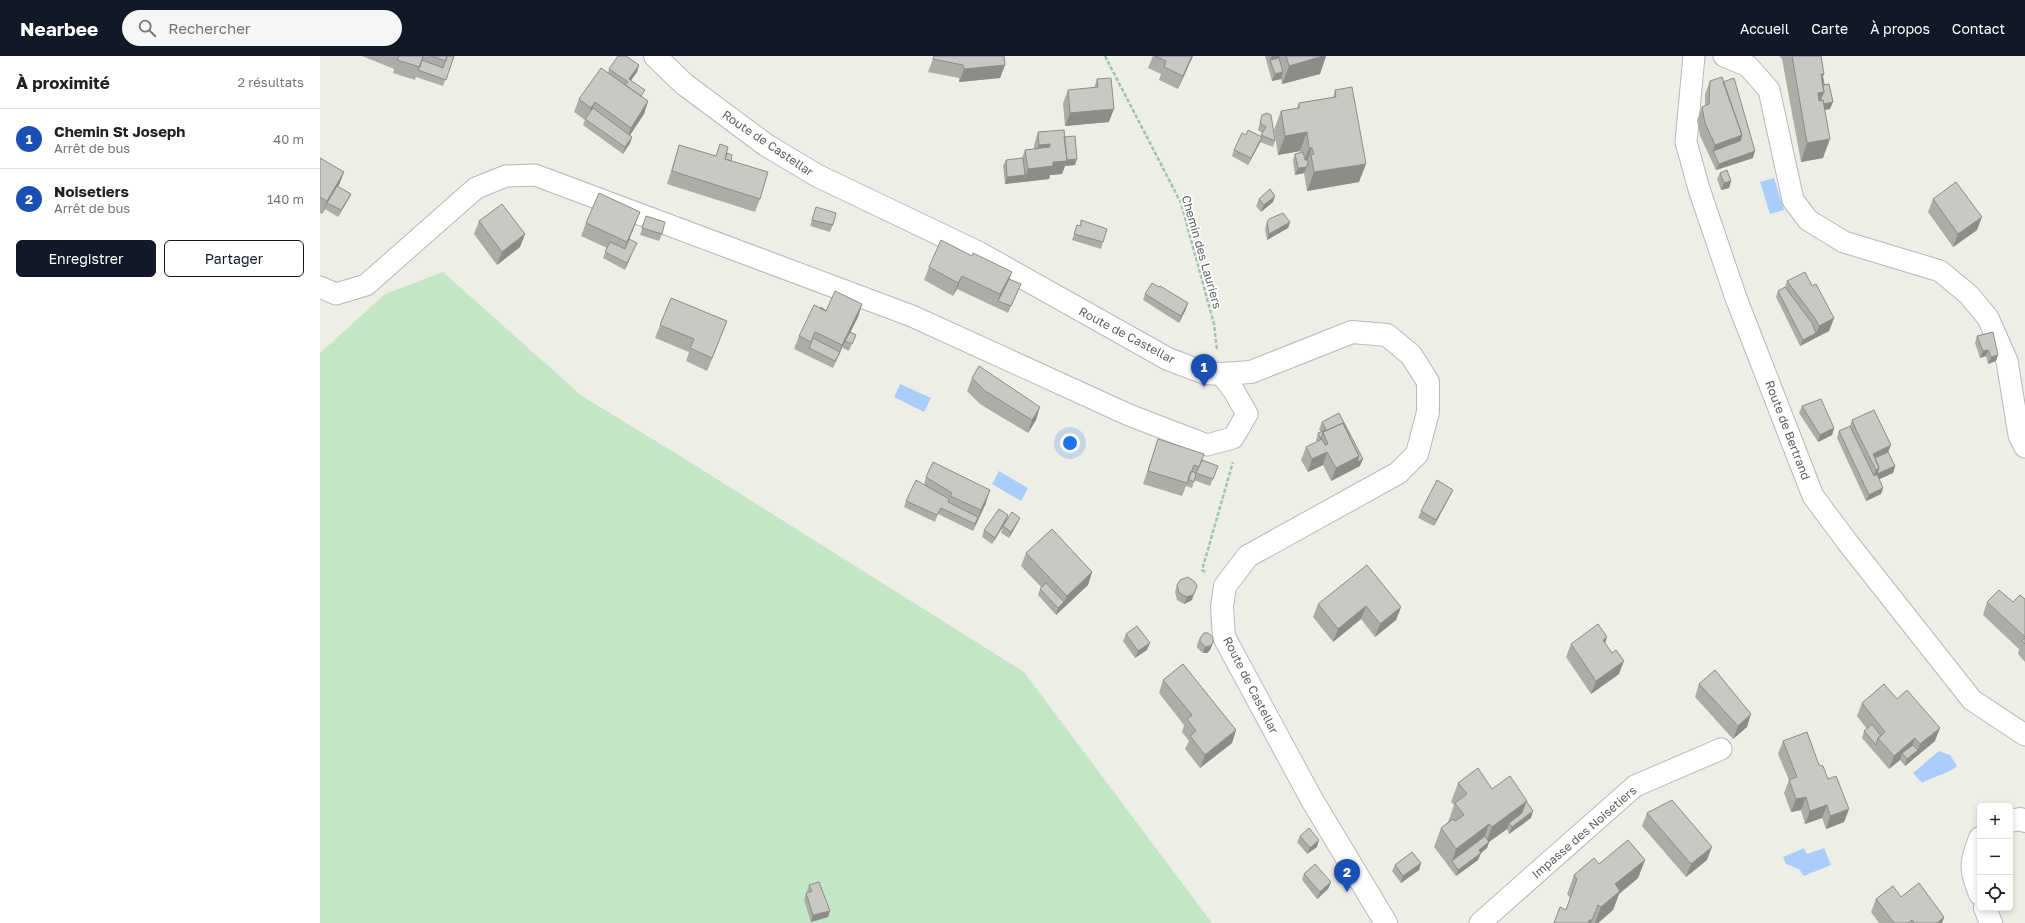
<!DOCTYPE html>
<html lang="fr">
<meta charset="utf-8">
<style>
body{margin:0;font-family:"Golos Text",sans-serif;background:#f6f6f6;color:#202124}
.controls{position:absolute;right:12px;bottom:12px;display:grid;overflow:hidden;border-radius:6px;box-shadow:0 2px 6px #0003}
.controls button{width:36px;height:36px;display:grid;place-items:center;padding:0;border:0;border-bottom:1px solid #e0e0e0;background:#fff;color:#202124;font:20px sans-serif}
.you{position:absolute;left:750px;top:387px;width:14px;height:14px;margin:-10px;border:3px solid #fff;border-radius:50%;background:#1a73e8;box-shadow:0 0 0 6px #1a73e833}
.badge{display:grid;place-items:center;width:26px;height:26px;border-radius:50%;background:#111827;color:#fff;font-size:13px;font-weight:700}
.pin{position:absolute;translate:-50% -33px;filter:drop-shadow(0 1px 2px #0008)}
.pin::after{content:'';position:absolute;top:21px;width:14px;height:12px;background:inherit;clip-path:polygon(0 0,100% 0,50% 100%)}
.list{margin:0;padding:0;list-style:none}
h2{display:flex;justify-content:space-between;align-items:center;height:52px;margin:0;padding:0 16px;font-size:17px}
h2 small{font-size:13px;font-weight:400;color:#757577}
.list li{display:grid;grid-template-columns:26px 1fr auto;gap:12px;align-items:center;box-sizing:border-box;height:60px;padding:0 16px;border-top:1px solid #e0e0e0}
.list b{display:block;font-size:15px;white-space:nowrap}
.list p{margin:0;font-size:13px;white-space:nowrap;color:#757577}
.list em{font-size:13px;font-style:normal;color:#757577}
.actions{display:flex;gap:8px;padding:12px 16px}
.actions a{flex:1;padding:9px 0;border:1px solid #111827;border-radius:6px;text-align:center;font-size:14px;color:#111827}
.actions .main{background:#111827;color:#fff}
.icon{flex:none;width:22px;height:22px;fill:none;stroke:currentColor;stroke-width:2;stroke-linecap:round;stroke-linejoin:round}
.map{position:relative;flex:none;width:1705px;height:867px;overflow:hidden}
header{display:flex;align-items:center;gap:24px;box-sizing:border-box;height:56px;padding:0 20px;background:#111827;color:#fff}
header strong{font-size:19px}
nav{display:flex;gap:22px;margin-inline-start:auto;font-size:14px}
.search{width:280px;height:36px;background:#f6f6f6;display:flex;align-items:center;gap:10px;box-sizing:border-box;padding:0 14px;border-radius:22px;color:#757577;font-size:15px}
main{display:flex}
aside{flex:1;background:#fff}
.map>svg:first-child{display:block}
</style>
<header>
<strong>Nearbee</strong>
<div class="search"><svg class="icon" aria-label="search" viewBox="0 0 24 24"><circle cx="10" cy="10" r="6"/><path d="M15 15l6 6"/></svg>Rechercher</div>
<nav><a>Accueil</a><a>Carte</a><a>À propos</a><a>Contact</a></nav>
</header>
<main>
<aside>
<h2>À proximité<small>2 résultats</small></h2>
<ul class="list">
<li><span class="badge" style="background:#1a4fb4">1</span><div><b>Chemin St Joseph</b><p>Arrêt de bus</p></div><em>40 m</em></li>
<li><span class="badge" style="background:#1a4fb4">2</span><div><b>Noisetiers</b><p>Arrêt de bus</p></div><em>140 m</em></li>
</ul>
<div class="actions"><a class="main">Enregistrer</a><a>Partager</a></div>
</aside>
<div class="map">
<svg width="1705" height="867" viewBox="0 0 1705 867">
<rect width="100%" height="100%" fill="#efeee6"/>
<!-- green -->
<path fill="#c3e6c7" d="M123,216L262,340L357,398L704,616L892,867H0V297L65,238Z"/>
<!-- water -->
<path fill="#a9cefc" d="M1454,122L1464,154L1450,158L1440,126Z
M580,328L611,342L604,356L574,341Z
M679,415L708,432L701,445L672,428Z
M1619,695L1630,699L1637,710C1634,715 1610,722 1602,727L1593,717Z
M1484,792L1487,798L1504,792L1511,809L1484,820L1479,813L1466,808L1463,801Z"/>
<g fill="none" stroke-linecap="round" stroke-linejoin="round">
<defs>
<path id="street" d="M1374,0L1366,86L1379,133L1416,242L1493,440L1528,487L1652,644L1705,679
M1404,0L1428,10L1449,34L1473,144L1488,164L1524,186L1620,215L1649,239L1668,262L1687,305L1699,379L1705,391
M0,231L16,238L46,229L156,132L186,120L215,119L592,260L809,359L887,389L913,382L927,358L914,335L901,318
M1160,867L1315,730L1401,693"/>
<path id="secondary" d="M335,0L364,28L446,89L498,120L659,197L848,303L885,317L901,318L931,316L1032,276L1067,279L1091,299L1108,326V356L1097,398L1078,417L928,500L905,530L902,551L904,581L992,744L1066,867
M1690,765L1700,763L1705,765
M1660,782C1650,808 1650,813 1660,838
M1665,852L1671,867"/>
</defs>
<!-- street casing -->
<use href="#street" stroke="#b6b7bc" stroke-width="23"/>
<!-- secondary casing -->
<use href="#secondary" stroke="#b7b9bf" stroke-width="24"/>
<!-- path -->
<path stroke="#9dc6ad" stroke-width="2.5" stroke-dasharray="4 2" stroke-linecap="butt" d="M785,0L861,147L894,268L897,294
M885,516L882,514L913,406"/>
<!-- street -->
<use href="#street" stroke="#fff" stroke-width="21"/>
<!-- secondary -->
<use href="#secondary" stroke="#fff" stroke-width="22"/>
</g>
<!-- wall -->
<path fill="#aeaca7" d="M42,0H134L123,30L96,21L95,24L73,17L74,13Z
M614,0L685,9L680,22L639,26V22L608,16Z
M833,0H873L858,33L839,24L841,18L828,12Z
M945,0H1006L1000,18L962,28L961,23L952,25Z
M1459,0H1501L1503,22L1510,53L1505,54L1503,102L1481,106L1462,3Z
M319,9L317,16L311,24L322,41L328,45L324,58L310,79L312,81L310,87L303,98L263,69L265,64L254,56L259,43L288,17L289,13Z
M777,23L789,66L745,70L743,47L748,34L774,32Z
M1390,25L1433,102L1396,114L1380,80L1377,64L1382,51L1385,50V38Z
M1015,34L1039,126L987,135L984,117L975,119L973,104L975,98L980,97V95L958,99L954,74L961,55L977,52L979,47L1013,41Z
M942,59L955,85L953,91L940,86L928,109L912,100L914,94L926,79L941,80L942,77L938,74L940,66Z
M718,76L744,81L755,109L745,110L742,118L730,119L729,123L685,128L683,110L686,104L702,102L705,94L714,93V89Z
M400,88L407,97L411,105L440,143L435,156L347,128L359,89L396,100Z
M0,102L24,116L18,131L31,138L28,144L18,161L5,153L2,158L0,157Z
M1400,117L1411,125L1409,132L1401,134L1397,123Z
M939,143L953,146L941,156L936,150Z
M1613,143L1657,174L1633,191L1608,156Z
M496,151L513,169L510,176L490,170Z
M320,156L309,184L314,193L305,214L283,202L287,192L261,180L266,167Z
M326,160L342,178L339,185L320,179Z
M761,164L783,186L781,193L752,184L757,169L760,170Z
M159,165L205,178L200,191L177,209L154,178Z
M947,166H970L968,172L947,184L945,173Z
M609,211L689,223L701,228L688,257L637,233L633,240L604,224Z
M1467,225L1492,230L1514,262L1509,275L1480,290L1456,241L1458,235L1465,231Z
M825,238L866,253L859,267L823,244Z
M542,248L538,261L530,276L536,279L529,295L523,292V290L513,312L474,293L479,280L506,255Z
M340,269L402,278L387,315L366,305L369,296L335,282Z
M1673,276L1676,305L1668,308L1666,300L1660,302L1655,287L1657,280Z
M652,322L716,364L708,377L660,348L647,335Z
M1482,350L1514,372L1512,379L1498,386L1479,357Z
M1532,364L1568,396L1575,410L1573,417L1559,423L1563,432L1561,438L1546,445L1517,382L1519,375L1530,370Z
M1002,366L1040,410L1011,425L1003,409L988,416L981,404L986,391L997,386L996,384L998,377L1001,376L999,373Z
M838,383L881,404L898,410L890,430L874,424L872,432L866,430L862,440L823,428Z
M606,421L666,447L653,475L618,458L615,466L584,451L586,445L604,428Z
M1133,434L1130,440L1114,470L1098,462L1101,455Z
M688,459L686,466L700,462L697,468L689,482L681,477L683,470L672,488L662,481L664,474Z
M706,497L772,516L768,529L736,559L718,539L720,533L721,531L701,510Z
M857,529L872,544L864,548L857,544L855,536Z
M1705,543V606L1698,598L1699,593L1663,559L1667,546H1693Z
M998,548L1081,551L1076,564L1055,581L1041,563L1013,586L993,561Z
M806,578L827,594L815,602L803,585Z
M880,582L893,587L890,594L887,597H883L877,592V589Z
M1285,587L1299,618L1271,638L1246,601L1251,588Z
M843,624L916,674L912,687L880,712L865,693L869,685L862,676L864,669L839,637Z
M1379,628L1427,671L1413,683L1375,641Z
M1577,643L1615,685L1585,710L1580,704L1569,713L1542,682L1544,675L1547,673L1537,660L1542,647Z
M1463,685L1499,709L1529,753L1524,766L1506,773L1502,762L1485,768L1481,754L1471,756L1464,737L1469,724L1458,698Z
M1138,727L1172,733L1207,745L1211,762L1189,778L1187,773L1169,786L1167,792L1161,797L1158,804L1136,820L1114,791L1121,772L1128,766L1134,749L1131,746Z
M1327,757L1387,804L1366,821L1322,770Z
M980,780L997,791L987,798L977,786Z
M1325,804L1318,822L1299,838L1293,854L1278,867H1234L1246,854L1250,842L1247,838L1254,819L1279,808Z
M1101,807L1099,814L1081,827L1072,815L1075,809Z
M984,818L1011,826L1008,833L997,843L982,824Z
M489,829L510,855L508,861L491,866L484,844L486,837H488L487,836Z
M1581,841L1624,861L1622,867H1559L1551,856L1556,843Z"/>
<!-- shaded-wall -->
<path fill="#8d8c88" d="M872,0H873L858,33L863,20Z
M952,0H960L956,9L950,4Z
M1003,0H1006L1000,18L962,28L969,10Z
M319,9L317,16L307,30L309,23Z
M685,9L680,22L639,26L644,13Z
M963,16L961,23L952,25L955,18Z
M1501,18H1504L1498,37Z
M1504,36L1513,46L1510,53L1491,56L1498,37Z
M328,45L324,58L306,85L311,72Z
M275,46L270,59L267,64L271,52Z
M794,53L789,66L745,70L750,57Z
M987,76L980,95L958,99L965,80Z
M1422,79L1417,92L1393,95L1395,89Z
M312,81L310,87L303,98L305,91Z
M942,81L940,87L928,109L931,102Z
M1510,83L1503,102L1481,106L1487,87Z
M730,88L725,101L715,102L719,89Z
M989,92H992L985,111H982Z
M1435,95L1433,102L1396,114L1399,108Z
M757,103L755,109L745,110L742,118L730,119L729,123L703,126L708,113L744,104Z
M1046,108L1039,126L987,135L994,116Z
M987,111L984,117L975,119L978,112Z
M24,116L19,129L8,147H7L5,153L2,158L7,145Z
M705,119L703,126L685,128L687,121Z
M1411,125L1409,132L1401,134L1404,127Z
M31,138L28,144L18,161L21,154Z
M955,140L953,146L941,156L944,149Z
M320,156L315,169L303,199L307,186Z
M1662,161L1657,174L1633,191L1638,178Z
M970,166L968,172L947,184L949,178Z
M205,178L200,191L177,209L182,196Z
M317,187L314,193L305,214L307,207Z
M692,216L687,229L678,245L680,238Z
M642,220L637,233L633,240L638,227Z
M868,247L866,253L859,267L861,260Z
M542,248L538,261L526,285H525L513,312L522,289Z
M1514,262L1509,275L1480,290L1483,284L1496,277L1499,270Z
M407,265L402,278L387,315L392,302Z
M1668,294L1666,300L1660,302L1663,295Z
M1678,299L1676,305L1668,308L1671,301Z
M720,351L716,364L708,377L712,364Z
M1514,372L1512,379L1498,386L1500,379Z
M1571,389L1566,402L1553,408V398Z
M1007,396L1003,409L988,416L992,403Z
M1039,400L1043,403L1040,410L1011,425L1016,412Z
M1575,410L1573,417L1551,427L1556,414L1559,412Z
M1563,432L1561,438L1546,445L1549,439Z
M670,434L666,447L653,475L661,454Z
M1133,434L1130,440L1114,470L1116,464Z
M688,459L686,466L672,488L675,482Z
M700,462L697,468L689,482L691,476Z
M772,516L768,529L736,559L738,552L744,546L747,540Z
M874,538L872,544L864,548L867,541Z
M1046,550L1041,563L1013,586L1018,573Z
M1081,551L1076,564L1055,581L1060,568Z
M1287,581L1283,594V584Z
M830,587L827,594L815,602L818,595Z
M893,587L890,594L887,597H883L885,591Z
M1304,605L1299,618L1271,638L1276,625Z
M1431,658L1427,671L1413,683L1418,670Z
M1620,672L1615,685L1585,710L1587,703L1598,694L1600,688Z
M916,674L912,687L880,712L885,699Z
M1595,682L1590,695L1582,697L1580,704L1569,713L1574,700Z
M1486,741L1481,754L1471,756L1476,743Z
M1207,745L1200,763L1189,767L1187,773L1169,786L1167,792L1161,797L1158,804L1136,820L1138,814L1159,794L1165,789L1172,771Z
M1507,749L1502,762L1485,768L1490,755Z
M1529,753L1524,766L1506,773L1510,760Z
M1213,755L1211,762L1189,778L1192,771Z
M1169,768L1162,787L1132,805L1136,793Z
M999,784L997,791L987,798L990,792Z
M1392,791L1387,804L1366,821L1371,808Z
M1325,804L1318,822L1299,838L1293,854L1278,867H1275L1281,851L1295,828Z
M1101,807L1099,814L1081,827L1083,820Z
M1011,826L1008,833L997,843L1000,836Z
M510,855L508,861L491,866L493,859Z
M1624,861L1622,867H1617Z
M1269,864H1272L1271,867H1268Z"/>
<!-- building -->
<path fill="#cac8c2" stroke="#8d8c88" d="M79,0H103L100,11L77,4Z
M111,0H127L126,5Z
M127,0H134L126,24L98,14L102,4L123,12Z
M298,0H306L319,9L309,23L325,34L321,40L305,29L308,26L289,13Z
M614,0H684L685,9L644,13L643,9L613,3Z
M835,0H872L863,20L844,11L846,5Z
M966,0H1003L969,10Z
M1472,0H1501L1504,18H1501L1504,36L1498,37L1499,45L1503,44L1510,83L1487,87Z
M959,2L963,16L955,18L950,4Z
M281,12L328,45L311,72L275,46L271,52L259,43Z
M1402,21L1422,79L1395,89L1385,67L1382,51L1389,48L1390,25Z
M791,22L794,53L750,57L748,34L778,31L777,23Z
M1414,22L1435,95L1399,108L1393,95L1420,85L1422,79L1403,26Z
M1503,22L1504,29L1509,28L1513,46L1504,48L1503,44H1500L1504,36L1502,25Z
M1032,31L1046,108L994,116L991,99L994,98L992,92H989L987,76L965,80L961,55L979,52V47L1016,41L1015,34Z
M273,52L312,81L305,91L265,63Z
M947,57L951,59L955,85L941,79L946,71L940,67L942,59Z
M744,74L747,105L733,106V110L708,113L705,94L730,91V88L719,89L718,76Z
M928,74L942,81L931,102L914,94L922,77L926,79Z
M755,80L757,103L747,104L744,81Z
M400,88L408,91L405,103L448,116L440,143L352,115L359,89L396,100Z
M983,96L985,104H988V106L987,111L978,112L975,98Z
M407,97L412,99L411,105L405,103Z
M0,102L24,116L7,145L0,141Z
M703,102L705,119L687,121L686,104Z
M1407,114L1411,125L1404,127L1400,117Z
M1636,126L1662,161L1638,178L1613,143Z
M17,130L31,138L21,154L7,147Z
M950,133L955,140L944,149L939,143Z
M279,137L320,156L307,186L266,167Z
M182,148L205,178L182,196L159,165Z
M496,151L516,157L513,169L492,164Z
M963,157L970,166L949,178L947,166L949,163Z
M326,160L345,166L342,178L322,172Z
M761,164L787,173L783,186L754,178L757,169L761,170Z
M309,183L317,187L307,207L285,196L290,186L305,193Z
M621,184L652,200L653,197L692,216L680,238L642,220L638,227L609,211Z
M1485,216L1492,230L1496,228L1514,262L1499,270L1494,261L1467,225Z
M689,223L701,228L691,250L678,245Z
M832,227L839,231L840,230L868,247L861,260L825,238Z
M1465,231L1492,267L1496,277L1483,284L1458,235Z
M515,235L542,248L522,289L495,276L491,286L479,280L494,249L506,255Z
M351,242L407,265L392,302L370,292L374,283L340,269Z
M501,251L506,255L500,252Z
M530,276L536,279L532,288L525,285Z
M1673,276L1678,299L1671,301L1668,294L1663,295L1657,280Z
M493,282L520,296L515,305L489,292Z
M659,310L720,351L712,364L665,335L652,322Z
M1501,343L1514,372L1500,379L1482,350Z
M1554,354L1571,389L1553,398L1559,412L1556,414L1537,376L1532,364Z
M1019,357L1043,403L1037,406L1039,400L1023,367L1003,376L1001,383L998,377L1006,374L1002,366Z
M1023,367L1039,400L1016,412L1007,396L992,403L986,391L1002,383L1005,389L1008,388L1003,376Z
M1530,370L1554,420L1557,418L1563,432L1549,439L1519,375Z
M838,383L884,398L879,411L874,409L867,427L828,415Z
M1568,396L1575,410L1557,418L1559,412L1555,402Z
M882,404L898,410L893,423L876,417Z
M613,406L670,434L661,454L630,440L632,437L606,421Z
M871,415L876,417L874,426L868,423Z
M596,424L629,443L628,446L658,461L655,468L621,452L617,459L586,445Z
M1117,424L1133,434L1116,464L1101,455Z
M679,453L688,459L675,482L664,474Z
M692,456L700,462L691,476L683,470Z
M732,473L772,516L747,540L706,497Z
M1047,509L1081,551L1060,568L1046,550L1018,573L998,548Z
M868,521L875,526L877,530L874,538L867,541L859,537L857,529L860,524Z
M726,527L744,546L738,552L720,533Z
M1679,534L1693,546L1700,539L1705,543V581L1667,546Z
M1278,568L1287,581L1283,584L1292,597L1296,594L1304,605L1276,625L1251,588Z
M817,570L830,587L818,595L806,578Z
M884,577H888L893,581V587L890,590L885,591L880,585V582Z
M1705,582V588L1702,585Z
M863,608L916,674L885,699L870,680L876,675L867,663L872,659L843,624Z
M1395,614L1431,658L1418,670L1379,628Z
M1564,628L1577,643L1587,634L1620,672L1600,688L1595,682L1574,700L1558,682L1565,676L1542,647Z
M1552,668L1561,680L1558,682L1556,689L1544,675Z
M1487,676L1499,709L1503,710L1508,723L1516,720L1529,753L1510,760L1507,749L1490,755L1486,741L1476,743L1469,724L1477,721L1463,685Z
M1593,689L1598,694L1587,703L1582,697Z
M1158,712L1172,733L1190,720L1207,745L1172,771L1169,768L1136,793L1121,772L1133,763L1135,765L1144,759L1135,747L1147,738L1138,727Z
M1352,744L1392,791L1371,808L1327,757Z
M1206,745L1213,755L1192,771L1189,767L1202,757Z
M989,772L999,784L990,792L980,780Z
M1165,780L1169,786L1159,794L1161,797L1138,814L1132,805Z
M1308,784L1325,804L1295,828L1300,835L1281,851L1278,849L1272,864H1269L1268,867H1234L1240,851L1246,854L1257,823L1254,819L1274,802L1279,808Z
M1092,796L1101,807L1083,820L1075,809Z
M995,808L1011,826L1000,836L984,818Z
M499,826L510,855L493,859L486,837L492,835L489,829Z
M1599,827L1624,861L1617,867H1594L1592,864L1588,867H1574L1556,843L1573,830L1581,841Z"/>
<g text-anchor="middle" dominant-baseline="central" stroke-width="3.5" stroke-linejoin="round" paint-order="stroke">
<!-- street labels -->
<g font-size="12" fill="#5d6065" stroke="#fff">
<text transform="translate(448 87) rotate(34)">Route de Castellar</text>
<text transform="translate(882 196) rotate(74)">Chemin des Lauriers</text>
<text transform="translate(807 279) rotate(28)">Route de Castellar</text>
<text transform="translate(1468 374) rotate(69)">Route de Bertrand</text>
<text transform="translate(931 629) rotate(63)">Route de Castellar</text>
<text transform="translate(1264 776) rotate(-41)">Impasse des Noisetiers</text>
</g>
</g>
</svg>
<div class="controls">
<button>+</button>
<button>−</button>
<button><svg class="icon" aria-label="locate" viewBox="0 0 24 24"><circle cx="12" cy="12" r="6"/><path d="M12 2v4M12 18v4M2 12h4M18 12h4"/></svg></button>
</div>
<div class="you"></div>
<div class="pin badge" style="left:884px;top:331px;background:#1a4fb4">1</div>
<div class="pin badge" style="left:1027px;top:836px;background:#1a4fb4">2</div>
</div>
</main>
